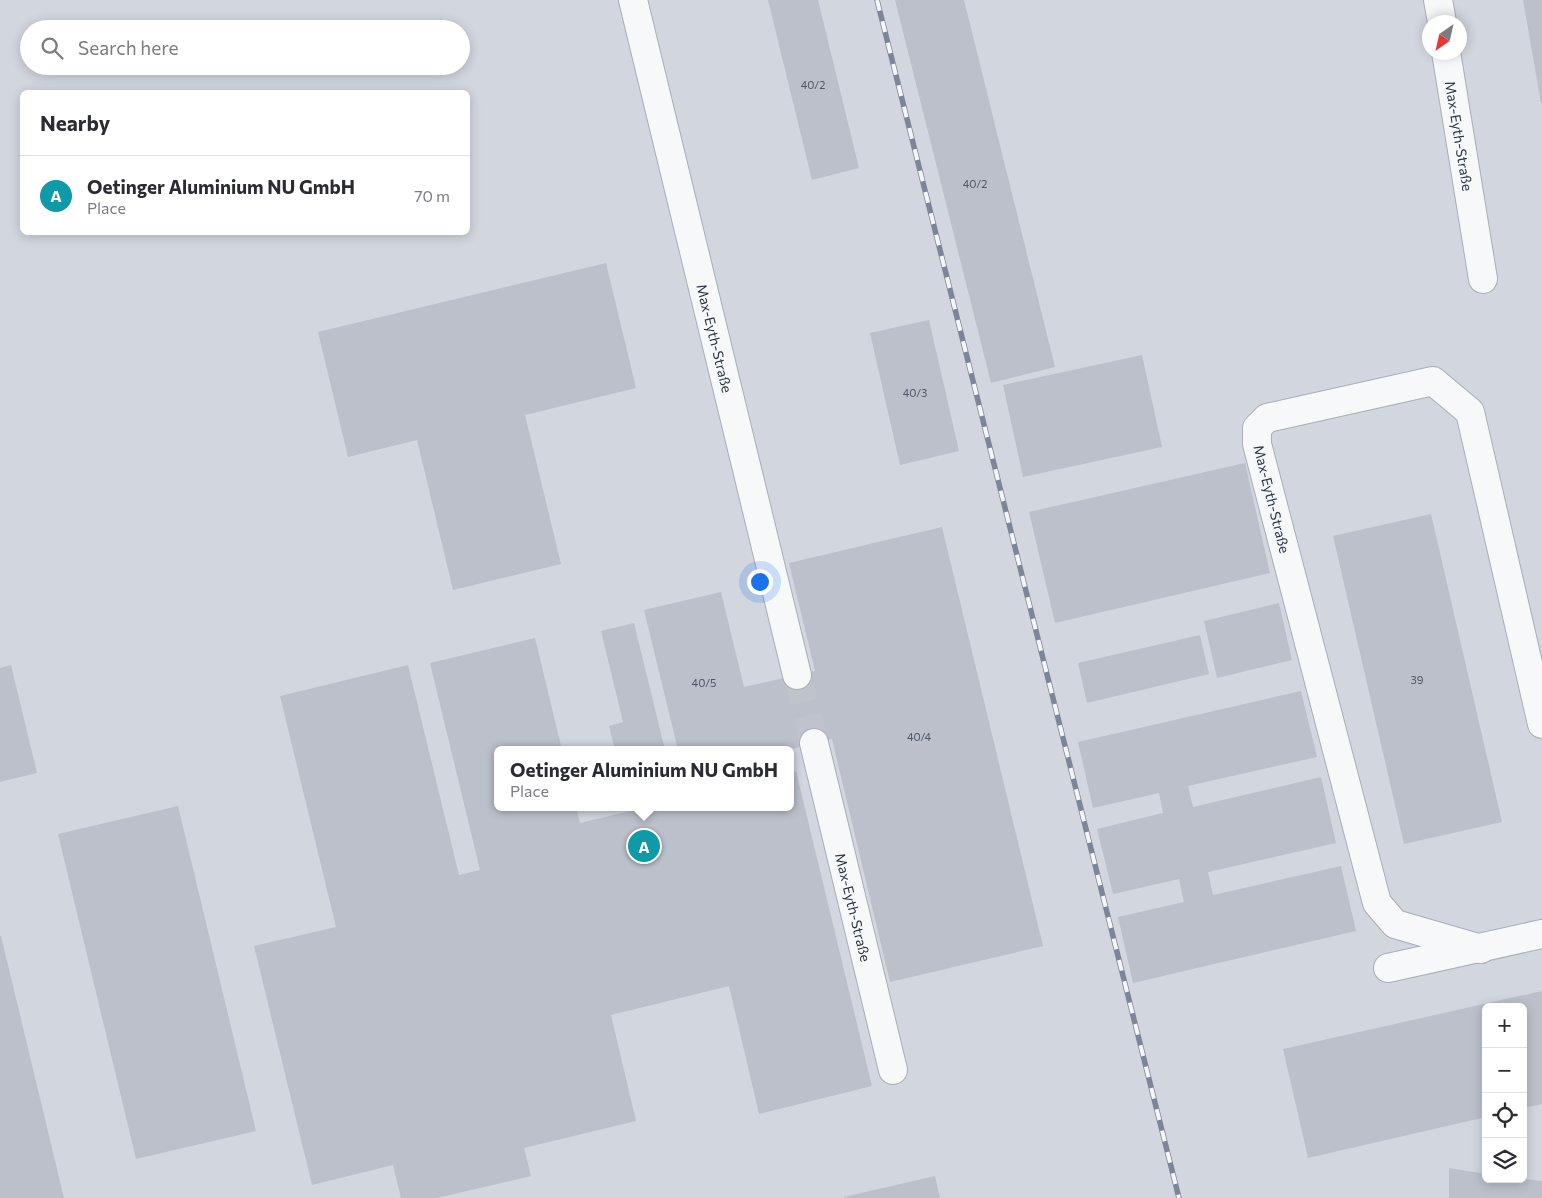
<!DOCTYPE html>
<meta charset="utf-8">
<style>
body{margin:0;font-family:Commissioner,sans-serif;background:#f2f2f3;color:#2b2b33}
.controls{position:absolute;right:15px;bottom:15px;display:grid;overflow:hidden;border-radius:8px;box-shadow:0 2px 12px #0003}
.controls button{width:45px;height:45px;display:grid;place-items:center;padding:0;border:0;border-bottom:1px solid #e1e1e2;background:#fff;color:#2b2b33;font:25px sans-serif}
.compass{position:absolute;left:1422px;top:15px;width:45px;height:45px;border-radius:50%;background:#fff;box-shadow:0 2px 12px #0003;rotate:214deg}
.you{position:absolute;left:759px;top:581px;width:18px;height:18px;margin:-12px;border:4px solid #fff;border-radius:50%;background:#1a73e8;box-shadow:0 0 0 8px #1a73e833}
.badge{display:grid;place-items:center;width:32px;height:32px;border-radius:50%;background:#d1495b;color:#fff;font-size:16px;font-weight:700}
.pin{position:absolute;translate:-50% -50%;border:2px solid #fff;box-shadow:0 1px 5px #0006}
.popup{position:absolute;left:494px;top:746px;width:300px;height:65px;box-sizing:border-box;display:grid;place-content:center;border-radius:8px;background:#fff;filter:drop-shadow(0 1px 4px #0005);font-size:16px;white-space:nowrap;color:#7c7c81}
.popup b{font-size:19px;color:#2b2b33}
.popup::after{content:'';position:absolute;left:50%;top:100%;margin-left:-10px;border:10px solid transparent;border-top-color:#fff}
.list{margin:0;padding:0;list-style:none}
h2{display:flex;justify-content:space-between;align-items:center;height:65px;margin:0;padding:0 20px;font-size:21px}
h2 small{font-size:16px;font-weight:400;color:#7c7c81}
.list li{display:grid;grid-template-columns:32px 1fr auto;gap:15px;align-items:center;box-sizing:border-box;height:80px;padding:0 20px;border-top:1px solid #e1e1e2}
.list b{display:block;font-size:19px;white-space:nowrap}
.list p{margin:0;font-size:16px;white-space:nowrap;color:#7c7c81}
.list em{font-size:16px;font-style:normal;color:#7c7c81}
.icon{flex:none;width:28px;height:28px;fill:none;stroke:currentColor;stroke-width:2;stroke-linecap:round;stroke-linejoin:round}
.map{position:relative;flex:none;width:1542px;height:1198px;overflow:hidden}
.search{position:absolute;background:#fff;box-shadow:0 2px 12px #0003;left:20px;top:20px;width:450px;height:55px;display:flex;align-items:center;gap:12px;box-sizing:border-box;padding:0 18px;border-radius:28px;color:#7c7c81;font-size:19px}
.panel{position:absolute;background:#fff;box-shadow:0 2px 12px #0003;left:20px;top:90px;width:450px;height:145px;border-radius:8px}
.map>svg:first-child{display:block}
</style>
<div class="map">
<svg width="1542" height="1198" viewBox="0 0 1542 1198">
<rect width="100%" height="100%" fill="#e4e7ec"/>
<!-- built -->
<path fill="#d2d6de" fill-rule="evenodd" d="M0,0H1542V1198H0ZM1430,22H1460V52H1430ZM29,29H461V66H29ZM22,92H468V232H22ZM498,750H790V807H498ZM1486,1007H1523V1179H1486Z"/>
<!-- building -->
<path fill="#bbc0ca" d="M768,0H818L859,168L812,180Z
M895,0H964L1055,367L991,383Z
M1523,0H1542V103H1541Z
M606,263L636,388L525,415L561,564L453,590L417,440L348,457L318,332Z
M929,320L959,451L900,465L870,333Z
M1142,355L1162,447L1023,477L1003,385Z
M1245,463L1270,573L1055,623L1029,512Z
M1431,514L1502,822L1404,844L1333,536Z
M942,527L1043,946L890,982L832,739L787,750H678L644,610L721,592L744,687L815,671L789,563Z
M1279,603L1292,660L1217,678L1204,621Z
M634,623L665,750H615L609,726L623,722L601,631Z
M1200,635L1209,674L1087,703L1078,663Z
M535,638L562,750H498V807H576L580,823L630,811L629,807H790V773L796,771L872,1086L759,1114L729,986L611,1015L636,1121L524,1148L531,1176L437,1198H401L393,1165L312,1185L254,946L336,927L280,696L408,665L459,875L480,870L430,663Z
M11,665L37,773L0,782V668Z
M1301,691L1317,757L1188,786L1193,807L1321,777L1336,843L1208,872L1213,895L1341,866L1356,931L1133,983L1118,917L1184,902L1179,879L1113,894L1097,829L1163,813L1159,793L1093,808L1078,742Z
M178,806L256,1131L136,1159L58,834Z
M0,936H1L64,1198H0Z
M1542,991V1104L1523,1108V1007H1486V1117L1308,1158L1283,1049Z
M1449,1168L1486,1174V1179H1523L1542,1181V1198H1449Z
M935,1176L940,1198H844V1197Z"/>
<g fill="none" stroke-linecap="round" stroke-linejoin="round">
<!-- minor-tunnel -->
<path stroke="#bfc3cb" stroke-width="28" stroke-dasharray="28 14" stroke-linecap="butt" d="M797,675L814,743"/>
<defs>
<g id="minor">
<path id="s1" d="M633,0L797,675"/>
<path d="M1438,0L1442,22"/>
<path id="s2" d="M1446,52L1483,279"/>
<path id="s3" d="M814,743L893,1070"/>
<path d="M1481,949L1395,924L1377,903L1257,444V428L1267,418L1433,381L1470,412L1542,724"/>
<path d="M1388,968L1542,934"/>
</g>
</defs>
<!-- minor casing -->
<use href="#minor" stroke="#a9aeb7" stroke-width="30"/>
<!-- minor -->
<use href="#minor" stroke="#f7f8fa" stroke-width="28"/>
<defs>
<path id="rail" d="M877,0L1179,1198"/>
</defs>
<!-- rail casing -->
<use href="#rail" stroke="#7d8696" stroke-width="5.5"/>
<!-- rail -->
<use href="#rail" stroke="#f4f6f9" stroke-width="4" stroke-dasharray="11" stroke-linecap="butt"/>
</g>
<g text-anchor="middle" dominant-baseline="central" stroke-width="4" stroke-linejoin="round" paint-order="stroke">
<!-- number labels -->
<g font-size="11" fill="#4f5766">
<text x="813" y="84">40/2</text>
<text x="975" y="183">40/2</text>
<text x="915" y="392">40/3</text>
<text x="1417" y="679">39</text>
<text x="704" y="682">40/5</text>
<text x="919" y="736">40/4</text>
</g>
<!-- street labels -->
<g font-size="14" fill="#2b3445" stroke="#f4f6f9">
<text stroke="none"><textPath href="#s2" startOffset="85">Max-Eyth-Straße</textPath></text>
<text stroke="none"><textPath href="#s1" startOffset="348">Max-Eyth-Straße</textPath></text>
<text transform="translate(1272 499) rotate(76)">Max-Eyth-Straße</text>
<text stroke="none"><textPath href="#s3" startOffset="169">Max-Eyth-Straße</textPath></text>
</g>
</g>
</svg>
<div class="controls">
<button>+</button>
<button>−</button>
<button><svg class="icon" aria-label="locate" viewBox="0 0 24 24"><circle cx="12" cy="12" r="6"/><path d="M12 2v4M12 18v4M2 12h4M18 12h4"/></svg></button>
<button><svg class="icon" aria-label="layers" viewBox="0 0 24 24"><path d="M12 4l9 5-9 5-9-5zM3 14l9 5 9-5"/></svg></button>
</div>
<svg class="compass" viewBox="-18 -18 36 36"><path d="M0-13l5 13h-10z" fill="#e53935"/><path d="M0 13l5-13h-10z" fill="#7c7c81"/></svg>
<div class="you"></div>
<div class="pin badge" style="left:644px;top:846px;background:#0f9aa8">A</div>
<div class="popup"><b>Oetinger Aluminium NU GmbH</b>Place</div>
<div class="search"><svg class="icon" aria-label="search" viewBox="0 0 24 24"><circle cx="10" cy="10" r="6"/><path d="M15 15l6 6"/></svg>Search here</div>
<section class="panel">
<h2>Nearby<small></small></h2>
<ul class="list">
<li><span class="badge" style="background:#0f9aa8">A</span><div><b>Oetinger Aluminium NU GmbH</b><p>Place</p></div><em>70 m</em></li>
</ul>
</section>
</div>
